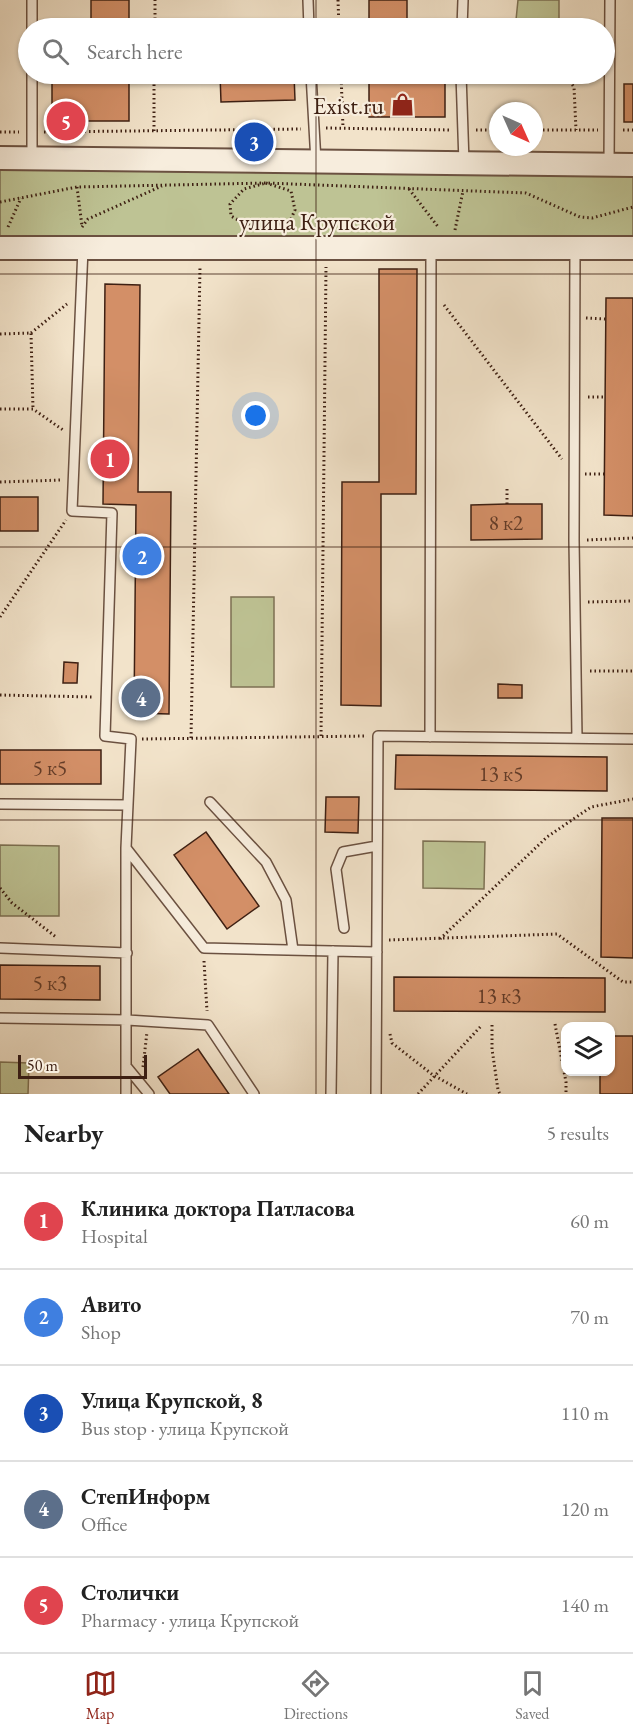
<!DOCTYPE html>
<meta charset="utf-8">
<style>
body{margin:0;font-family:"EB Garamond",serif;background:#f2f2f2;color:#222}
.controls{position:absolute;right:18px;bottom:18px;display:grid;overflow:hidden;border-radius:12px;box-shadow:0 2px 4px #0004}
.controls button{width:54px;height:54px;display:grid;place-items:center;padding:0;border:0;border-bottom:2px solid #e0e0e0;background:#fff;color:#222;font:30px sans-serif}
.compass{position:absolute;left:489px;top:102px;width:54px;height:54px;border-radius:50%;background:#fff;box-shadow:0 2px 4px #0004;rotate:135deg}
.scale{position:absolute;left:18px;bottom:15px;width:129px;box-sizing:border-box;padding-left:6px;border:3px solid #3e2013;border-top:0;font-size:16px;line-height:21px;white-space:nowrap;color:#3e2013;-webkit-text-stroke:4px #f7eddd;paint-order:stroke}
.you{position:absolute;left:256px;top:416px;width:21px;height:21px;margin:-15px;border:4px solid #fff;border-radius:50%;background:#1a73e8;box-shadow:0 0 0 9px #1a73e833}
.badge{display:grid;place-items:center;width:39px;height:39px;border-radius:50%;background:#8f2418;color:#fff;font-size:20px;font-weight:700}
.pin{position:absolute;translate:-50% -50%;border:3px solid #fff;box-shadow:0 2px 6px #0006}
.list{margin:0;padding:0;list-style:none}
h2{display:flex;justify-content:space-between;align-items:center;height:78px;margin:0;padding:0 24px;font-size:26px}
h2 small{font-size:20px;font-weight:400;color:#767676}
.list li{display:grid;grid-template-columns:39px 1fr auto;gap:18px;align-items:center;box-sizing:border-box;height:96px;padding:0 24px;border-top:2px solid #e0e0e0}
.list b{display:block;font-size:22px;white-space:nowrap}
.list p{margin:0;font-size:20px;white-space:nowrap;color:#767676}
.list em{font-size:20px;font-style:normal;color:#767676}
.icon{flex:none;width:33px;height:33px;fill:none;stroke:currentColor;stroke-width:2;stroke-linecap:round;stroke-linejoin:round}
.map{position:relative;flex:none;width:633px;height:1094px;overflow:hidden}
.search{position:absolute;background:#fff;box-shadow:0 2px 4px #0004;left:18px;right:18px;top:18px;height:66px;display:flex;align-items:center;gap:15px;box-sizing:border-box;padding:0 21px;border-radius:33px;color:#767676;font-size:22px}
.sheet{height:558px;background:#fff}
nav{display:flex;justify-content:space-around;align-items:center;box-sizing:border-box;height:84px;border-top:2px solid #e0e0e0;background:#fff;font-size:16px;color:#767676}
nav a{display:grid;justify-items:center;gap:3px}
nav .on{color:#8f2418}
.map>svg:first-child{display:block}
</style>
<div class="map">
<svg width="633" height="1094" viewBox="0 0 633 1094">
<rect width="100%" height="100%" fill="#f2e3ca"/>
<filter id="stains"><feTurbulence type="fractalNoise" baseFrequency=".00333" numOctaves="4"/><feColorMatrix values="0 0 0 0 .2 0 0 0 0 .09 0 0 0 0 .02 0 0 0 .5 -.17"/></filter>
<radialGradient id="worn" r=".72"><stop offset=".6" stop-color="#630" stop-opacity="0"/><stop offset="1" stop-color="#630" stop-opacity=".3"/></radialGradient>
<!-- green -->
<path fill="#bec394" stroke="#7e7254" stroke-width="1.5" d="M518,0H559V19L551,25V28H522L521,22L516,20Z
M0,164L633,170V242L0,238Z
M231,597H274V687H231Z
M423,841L485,842L484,889L423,888Z
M0,845L59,846V916H0Z
M0,1062L29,1063L28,1094H0Z"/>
<!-- building -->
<path fill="#d38f67" stroke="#3e2013" stroke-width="1.5" d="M91,0H129V28H91Z
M369,0H407V28H369Z
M90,74H129V121H52V83H90Z
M220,74H294L295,100L221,102Z
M369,74L445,76V117H369Z
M624,84H633V122H624Z
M379,269H417L416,494H381V706L341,705L342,482H379Z
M105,284L140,285L138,492H171L169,714L134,713L136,505L103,504Z
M606,298H633V516L604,515Z
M0,497H38V531H0Z
M507,504H542V539L471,540V505Z
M64,662L78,663L77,683H63Z
M498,684L522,685V698H498Z
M0,750H101V784H0Z
M396,755L607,757V791L395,789Z
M326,797H359L358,833L325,832Z
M602,818H633V958L601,957Z
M206,832L259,906L227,929L174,855Z
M0,965L100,966V1000L0,999Z
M394,977L605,978V1012L394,1011Z
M610,1036H633V1094H600V1072H610Z
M198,1049L229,1094H170L158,1077Z"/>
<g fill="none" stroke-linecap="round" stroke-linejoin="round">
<defs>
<path id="service" d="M32,0V28
M308,0L309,28
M462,28L463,0
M32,74V158
M311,74L316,162
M461,74L464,163
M609,164L610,0
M83,248L72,511L112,513L105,736L131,739L126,848V1094
M575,248L574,540L577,738
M430,737L431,248
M210,802L266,862L286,900L293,950
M0,804L128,805
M126,848L204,948L377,952
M344,928L336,869L343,852L377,846
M0,948L127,953
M0,1018L127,1020L208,1025L254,1094
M126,1066L149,1094
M331,1094L333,951
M376,1094L378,736L633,739"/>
<path id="tertiary" d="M0,158L633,165
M0,248H633"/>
</defs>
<!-- service casing -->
<use href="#service" stroke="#6b5141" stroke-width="12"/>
<!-- tertiary casing -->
<use href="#tertiary" stroke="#6b5141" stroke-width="26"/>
<!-- path -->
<path stroke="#3e2013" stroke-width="3" stroke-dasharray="1.5 3" stroke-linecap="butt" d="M338,0L339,28
M155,28V0
M341,74L343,128
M564,74L574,87L576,130
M326,128L451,130
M476,130H498
M534,130H598
M623,130H633
M154,131V74
M0,132H19
M44,132L301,129
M266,183L291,191L295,210L290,221C264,229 255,230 231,216L230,204L244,189Z
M77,187L82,226
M409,189L439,228
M0,202L77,187L266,183L526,193L580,217L592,218L633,207
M8,227L21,198
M82,227L88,219L162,186
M455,230L463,191
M444,305L562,459
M586,318L605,319
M31,333L67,304
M0,334L31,333L33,409
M588,397H605
M0,409H33L63,430
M585,474H604
M0,482L62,480
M507,504V486
M587,540L633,538
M588,602L633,601
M0,617L66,520
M590,671H633
M0,695L94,697
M321,736L326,267
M191,738L200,267
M142,739L367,736
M0,888L12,903L56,937
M440,939L547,837L591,807L633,799
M389,940L557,934L623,982H633
M204,961L207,1011
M555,1024L566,1082V1094
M492,1025V1049L498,1090L500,1094
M390,1034L392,1043L433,1075L467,1094
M143,1067L147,1032
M418,1094L482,1025"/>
<!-- service -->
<use href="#service" stroke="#f7eddd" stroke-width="9"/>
<!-- tertiary -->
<use href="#tertiary" stroke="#f7eddd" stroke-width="22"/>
</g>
<!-- grid -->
<path fill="none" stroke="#3e2013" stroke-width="1.5" stroke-opacity="0.55" d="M316,0V28M316,74V1094M0,274H633M0,547H633M0,820H633"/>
<!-- icons -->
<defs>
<symbol id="shop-bare" viewBox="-9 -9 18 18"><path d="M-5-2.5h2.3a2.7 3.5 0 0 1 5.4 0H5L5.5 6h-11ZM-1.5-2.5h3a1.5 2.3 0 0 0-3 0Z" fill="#8f2418" stroke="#f7eddd" stroke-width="2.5" paint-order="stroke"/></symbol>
</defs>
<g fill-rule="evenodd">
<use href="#shop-bare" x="386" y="88" width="33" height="33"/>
</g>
<g text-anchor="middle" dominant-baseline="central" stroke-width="4.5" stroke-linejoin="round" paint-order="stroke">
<!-- number labels -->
<g font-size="21" fill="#633c28">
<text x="506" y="522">8 к2</text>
<text x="50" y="767">5 к5</text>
<text x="501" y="773">13 к5</text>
<text x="50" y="982">5 к3</text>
<text x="499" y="995">13 к3</text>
</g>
<!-- poi labels -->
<g font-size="24" fill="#3e2013" stroke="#f7eddd" text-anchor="end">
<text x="384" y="105">Exist.ru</text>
</g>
<!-- street labels -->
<g font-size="24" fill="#3e2013" stroke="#f7eddd">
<text x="317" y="221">улица Крупской</text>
</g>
</g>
<rect width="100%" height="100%" filter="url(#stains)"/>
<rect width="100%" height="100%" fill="url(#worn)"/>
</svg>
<div class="controls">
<button><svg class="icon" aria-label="layers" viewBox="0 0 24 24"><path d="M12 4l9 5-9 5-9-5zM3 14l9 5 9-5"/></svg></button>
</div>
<svg class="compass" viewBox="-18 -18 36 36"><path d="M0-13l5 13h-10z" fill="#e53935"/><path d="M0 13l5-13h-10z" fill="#767676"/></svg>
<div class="scale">50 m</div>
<div class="you"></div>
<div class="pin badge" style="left:110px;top:459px;background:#e0444e">1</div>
<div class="pin badge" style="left:142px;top:556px;background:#3f7fe0">2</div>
<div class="pin badge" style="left:254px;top:142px;background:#1a4fb4">3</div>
<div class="pin badge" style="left:141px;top:698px;background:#5c6f8a">4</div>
<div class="pin badge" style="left:66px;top:121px;background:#e0444e">5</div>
<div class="search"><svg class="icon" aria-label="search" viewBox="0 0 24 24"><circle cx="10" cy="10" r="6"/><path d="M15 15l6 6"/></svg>Search here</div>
</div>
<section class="sheet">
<h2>Nearby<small>5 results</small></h2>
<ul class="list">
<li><span class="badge" style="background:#e0444e">1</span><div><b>Клиника доктора Патласова</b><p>Hospital</p></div><em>60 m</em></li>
<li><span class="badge" style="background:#3f7fe0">2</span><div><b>Авито</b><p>Shop</p></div><em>70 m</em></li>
<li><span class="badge" style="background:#1a4fb4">3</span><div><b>Улица Крупской, 8</b><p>Bus stop · улица Крупской</p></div><em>110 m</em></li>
<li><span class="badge" style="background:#5c6f8a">4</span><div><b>СтепИнформ</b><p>Office</p></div><em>120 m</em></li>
<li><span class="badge" style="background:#e0444e">5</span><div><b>Столички</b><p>Pharmacy · улица Крупской</p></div><em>140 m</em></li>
</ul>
</section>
<nav>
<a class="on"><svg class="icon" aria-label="map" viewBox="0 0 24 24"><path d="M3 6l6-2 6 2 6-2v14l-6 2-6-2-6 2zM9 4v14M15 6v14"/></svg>Map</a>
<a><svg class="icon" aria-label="directions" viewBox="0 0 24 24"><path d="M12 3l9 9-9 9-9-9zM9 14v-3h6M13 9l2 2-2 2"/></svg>Directions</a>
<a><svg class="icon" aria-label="saved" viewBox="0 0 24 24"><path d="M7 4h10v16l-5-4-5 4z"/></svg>Saved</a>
</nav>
